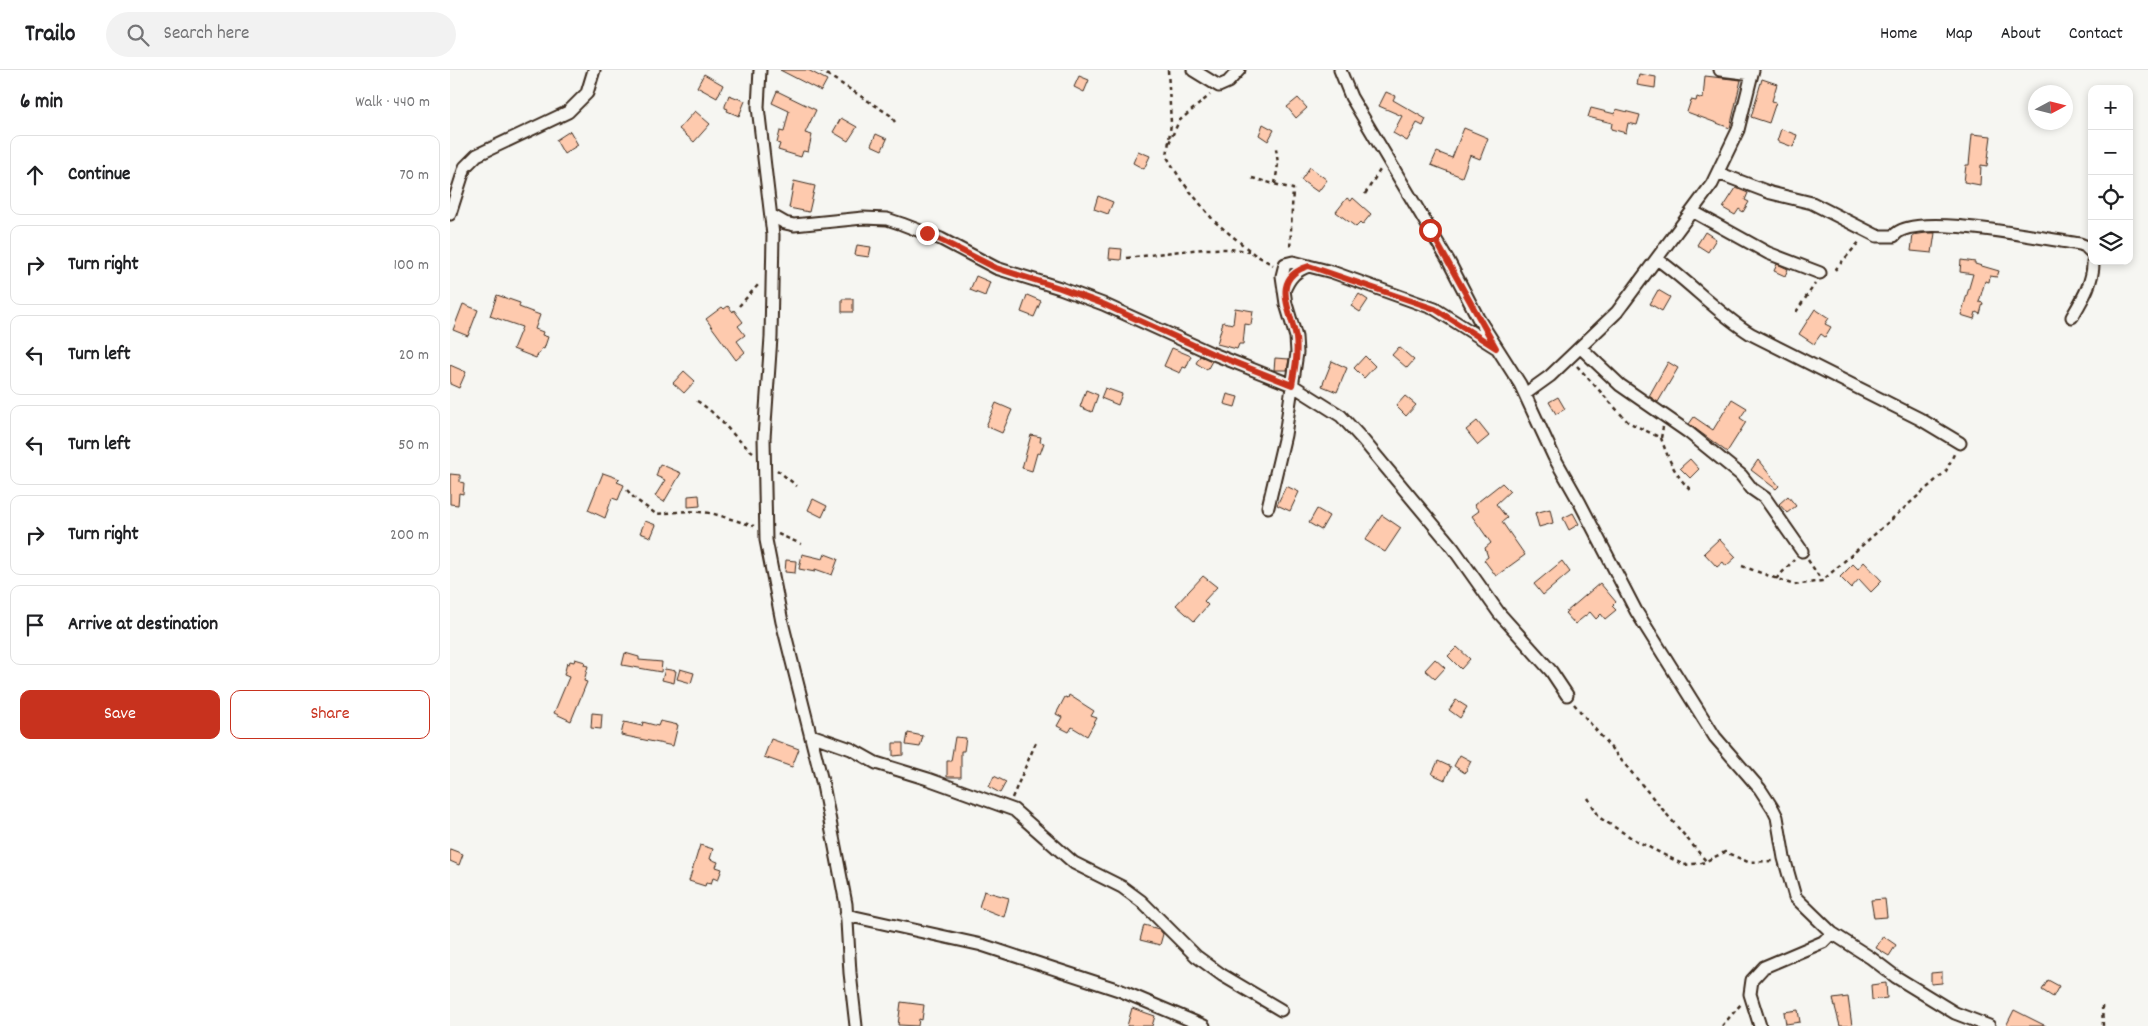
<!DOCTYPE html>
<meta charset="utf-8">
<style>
body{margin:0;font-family:Dekko,sans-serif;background:#f2f2f2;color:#202124}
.controls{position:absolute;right:15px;top:15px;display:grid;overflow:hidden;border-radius:10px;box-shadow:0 2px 8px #0003}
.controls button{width:45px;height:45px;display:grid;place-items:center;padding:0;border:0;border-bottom:1px solid #e0e0e0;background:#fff;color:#202124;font:25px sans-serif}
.compass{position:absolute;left:1578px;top:15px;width:45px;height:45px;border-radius:50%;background:#fff;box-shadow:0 2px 8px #0003;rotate:83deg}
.stop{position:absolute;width:15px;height:15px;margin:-11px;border:4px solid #c8321e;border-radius:50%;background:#fff}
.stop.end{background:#c8321e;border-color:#fff;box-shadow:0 1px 5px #0008}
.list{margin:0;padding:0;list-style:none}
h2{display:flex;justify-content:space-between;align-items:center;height:65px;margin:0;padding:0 20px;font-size:21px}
h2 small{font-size:16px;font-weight:400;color:#757577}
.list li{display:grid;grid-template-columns:32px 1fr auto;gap:15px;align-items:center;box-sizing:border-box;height:80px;margin:0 10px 10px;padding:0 10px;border:1px solid #e0e0e0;border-radius:10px}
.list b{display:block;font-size:19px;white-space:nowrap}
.list em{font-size:16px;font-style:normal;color:#757577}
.actions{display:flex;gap:10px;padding:15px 20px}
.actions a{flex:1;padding:11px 0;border:1px solid #c8321e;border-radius:10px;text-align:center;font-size:18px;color:#c8321e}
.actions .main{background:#c8321e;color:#fff}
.icon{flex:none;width:28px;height:28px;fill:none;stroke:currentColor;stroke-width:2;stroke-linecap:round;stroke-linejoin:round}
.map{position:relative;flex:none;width:1698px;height:956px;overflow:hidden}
header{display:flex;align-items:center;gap:30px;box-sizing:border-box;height:70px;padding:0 25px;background:#fff;border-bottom:1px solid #e0e0e0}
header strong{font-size:24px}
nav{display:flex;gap:28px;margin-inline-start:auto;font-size:18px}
.search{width:350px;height:45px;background:#f2f2f2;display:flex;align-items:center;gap:12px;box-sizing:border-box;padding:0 18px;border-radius:28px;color:#757577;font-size:19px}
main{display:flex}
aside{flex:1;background:#fff}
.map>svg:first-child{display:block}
</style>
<header>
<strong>Trailo</strong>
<div class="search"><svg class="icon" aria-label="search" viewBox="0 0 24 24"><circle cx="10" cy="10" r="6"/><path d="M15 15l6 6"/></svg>Search here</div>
<nav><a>Home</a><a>Map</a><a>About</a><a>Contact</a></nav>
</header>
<main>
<aside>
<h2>6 min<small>Walk · 440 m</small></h2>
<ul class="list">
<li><svg class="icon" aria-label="ahead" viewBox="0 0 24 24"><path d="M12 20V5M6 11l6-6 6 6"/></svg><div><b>Continue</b></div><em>70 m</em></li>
<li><svg class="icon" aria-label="right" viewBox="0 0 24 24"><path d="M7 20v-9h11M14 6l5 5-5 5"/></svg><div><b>Turn right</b></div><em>100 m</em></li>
<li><svg class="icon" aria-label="left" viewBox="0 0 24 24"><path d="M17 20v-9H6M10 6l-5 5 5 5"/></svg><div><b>Turn left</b></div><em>20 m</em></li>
<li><svg class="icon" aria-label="left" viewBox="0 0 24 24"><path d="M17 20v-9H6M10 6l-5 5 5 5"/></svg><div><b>Turn left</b></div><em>50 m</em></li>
<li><svg class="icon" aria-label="right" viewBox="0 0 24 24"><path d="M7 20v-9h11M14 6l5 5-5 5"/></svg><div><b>Turn right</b></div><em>200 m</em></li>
<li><svg class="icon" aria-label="arrive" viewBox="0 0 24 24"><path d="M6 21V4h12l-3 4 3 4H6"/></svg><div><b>Arrive at destination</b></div></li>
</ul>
<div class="actions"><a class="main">Save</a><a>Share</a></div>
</aside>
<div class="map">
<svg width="1698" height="956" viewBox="0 0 1698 956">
<rect width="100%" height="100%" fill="#f6f6f2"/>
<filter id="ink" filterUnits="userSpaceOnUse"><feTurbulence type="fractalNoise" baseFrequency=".02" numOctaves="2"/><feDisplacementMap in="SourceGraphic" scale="10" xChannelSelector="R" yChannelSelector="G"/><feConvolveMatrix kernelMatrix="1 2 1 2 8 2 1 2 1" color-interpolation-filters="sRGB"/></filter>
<g filter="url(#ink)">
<!-- building -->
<path fill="#fecaae" stroke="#3b2a1e" d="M330,0H358L377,10L371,21Z
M254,4L273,15L267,28L247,17Z
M1189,4L1206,7L1205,18L1187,15Z
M629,6L639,10L634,22L624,17Z
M1255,6L1291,10L1280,58L1237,42L1241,30L1246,31L1247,27L1253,29Z
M1312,9L1327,14L1322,31L1326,32L1319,53L1301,47Z
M327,21L366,40L355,63L362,65L358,82L353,81L351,87L328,80L330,74L327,73L330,61L334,62L339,41L322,33Z
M936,22L945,26L943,30L976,49L973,56L967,53L957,71L943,63L952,46L929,36Z
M279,25L295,31L289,46L277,41L278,39L275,38V36Z
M848,28L857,38L846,48L837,37Z
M1141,38L1165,44L1166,39L1190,45L1187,55L1178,53L1176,63L1161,59L1162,53L1138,47Z
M245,41L260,54L244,72L229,59Z
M391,48L407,57L398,71L383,62Z
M813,54L824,60L818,71L809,65Z
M1014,58L1038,68L1030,89L1020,85L1012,107L981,95L987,82L1002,88Z
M1331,59L1347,65L1343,77L1327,71Z
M120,61L128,75L114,84L106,70Z
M426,64L437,69L432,80L421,75Z
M1522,64L1541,66L1537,96L1531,95L1530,115L1514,112L1516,95H1519Z
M688,81L700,86L694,99L683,93Z
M860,97L877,110L868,122L851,110Z
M344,111L365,116L359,142L339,138Z
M1286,118L1298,123L1295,130L1299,132L1293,142L1289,139L1285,145L1273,138Z
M648,126L663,132L658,144L644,139Z
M897,128L901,131L903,128L921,144L912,155L910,153L906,157L886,142Z
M1255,162L1266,169L1258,182L1247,175Z
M1476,163H1485L1482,183L1461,181L1463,165Z
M407,175L421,177L419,187L405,185Z
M660,178L672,179L671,190L659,189Z
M1511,190L1525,192V194L1549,201L1547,207L1540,206L1539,212L1535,211L1529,232L1533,233L1530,244L1526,242L1524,249L1511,245L1523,204L1510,202Z
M1327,194L1338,199L1335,206L1324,201Z
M526,206L540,212L535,226L520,220Z
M1208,220L1220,227L1212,241L1200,234Z
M909,224L918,230L910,242L901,236Z
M47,225L70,233L69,237L90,245L85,259L93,262L92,265L98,267L94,279L92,278L86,288L63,279L72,257L40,246Z
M577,225L591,231L584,247L571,242Z
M392,229H403V242H392Z
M13,234L28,240L18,266L3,260Z
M278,236L283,242L284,240L293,252L288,256L295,265L287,271L295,282L286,290L256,249L272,237L274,239Z
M785,238L803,241L801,255L795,254L793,274H789L787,279L767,274L773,252L783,254Z
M1365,239L1379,248L1375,254L1381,257L1375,267L1371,264L1364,274L1349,264Z
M949,277L964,290L957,298L942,285Z
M722,278L741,286L736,298L733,297L730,303L714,296Z
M750,286L762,291L757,300L746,293Z
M915,286L925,296L914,308L904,298Z
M825,288L839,289L837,300H824Z
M882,291L897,298L887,322L872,316Z
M1218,292L1228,298L1208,332L1199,326Z
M0,295L16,302L9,318L0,314Z
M234,301L245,311L234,323L223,313Z
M655,318L672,324L668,335L651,328Z
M636,320L648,325L642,342L630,337Z
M777,324L788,327L785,337L774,334Z
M955,326L966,335L956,346L946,336Z
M1108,327L1115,339L1106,344L1099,332Z
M1282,329L1297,338L1290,348L1296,352L1277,382L1239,354L1244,347L1263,360Z
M546,333L562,340L552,363L536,356Z
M1027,351L1039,366L1028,375L1016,360Z
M581,365L591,367L590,372L594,373L590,384L587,383L582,401L572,398Z
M1240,389L1249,399L1240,408L1230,398Z
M1308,390L1329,416L1326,419L1301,400Z
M210,394L231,403L214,432L205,426L215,410L206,406Z
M153,403L170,409L167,412L174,415L168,430L162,428L155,448L138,440Z
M0,404L10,405V412L14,413L13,424L9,423L8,435L0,434Z
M1052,413L1060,421L1046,434L1057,448L1052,452L1075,485L1046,506L1034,490L1038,487L1035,478L1041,473L1022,446L1029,441L1024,435Z
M836,416L849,422L840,441L827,435Z
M249,425L250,436L238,437V426Z
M1338,426L1346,436L1337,443L1329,434Z
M363,429L377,436L372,447L358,440Z
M867,439L879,446L871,460L859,453Z
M1100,439L1103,453L1089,457L1085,443Z
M1123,443L1129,454L1119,460L1113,448Z
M932,445L951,458L935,482L915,470Z
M195,451L206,455L201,467L190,463Z
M1269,469L1286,487L1276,496L1273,492L1267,497L1254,483Z
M352,484L373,489L375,484L388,489L382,505L365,499V502L349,499Z
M336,490L346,491L345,503L335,502Z
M1112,491L1120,502L1093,525L1084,514Z
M1414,492L1432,511L1421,522L1409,509L1401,518L1390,507L1403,494L1408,499Z
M753,506L767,517L754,531L758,535L744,551L726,535Z
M1150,513L1166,532L1162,536L1166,540L1155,549L1151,544L1146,549L1140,542L1125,554L1115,543Z
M1007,577L1020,589L1011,599L998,586Z
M175,583L189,587V590L212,592L211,602L172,595Z
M125,589L135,592L134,595L138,596L134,611L137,612L121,651L104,643L119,607L114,605L117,593L119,594L120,591L124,592Z
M985,589L995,598L985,609L975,600Z
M215,599L226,601L224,613L212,610Z
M230,599L244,603L241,613L227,609Z
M619,625L644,641L641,646L647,648L637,666L622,657L619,662L607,656L612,647L606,644L615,627L618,628Z
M1006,630L1017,637L1010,648L999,640Z
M142,643L152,644L151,659L141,658Z
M210,651L228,655L223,676L171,665L174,652L192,656L193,652L208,656Z
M458,663L473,666L470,677L456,675Z
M505,667L516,668L514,681H511V707H497V691H501Z
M321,669L349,679L342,697L314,687Z
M443,673H453V685L443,686Z
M1010,685L1021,691L1015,703L1004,696Z
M988,691L1001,697L995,710L982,704Z
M544,706L556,712L550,723L539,717Z
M250,775L263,779L260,789L268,792L266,797L272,799L268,810L263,808L261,814L256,813L255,816L239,811Z
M0,779L13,784L9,795L0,791Z
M534,821L559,828L554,847L529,837Z
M1435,829L1437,847L1424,848L1421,830Z
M694,855L709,859L713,864L710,875L690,870Z
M1433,866L1446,875L1439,886L1426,878Z
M1492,902V913L1481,914V903Z
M1598,910L1609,916L1603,927L1592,920Z
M1436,913L1437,928L1422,930L1421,915Z
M1398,927L1402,956H1390L1383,929Z
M451,932L474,935L472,950L469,949L468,956L448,955Z
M682,938L705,946L702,956H677Z
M1348,940L1350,952L1336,954L1334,942Z
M1564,940L1596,956H1556Z"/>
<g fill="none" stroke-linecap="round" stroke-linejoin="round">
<defs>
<path id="minor" d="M310,0L308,37L323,165L321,267L314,368L316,470L332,552L373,715L385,777L396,834L400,903L406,956
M743,0L769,16L778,12L789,0
M890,0L901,27L998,190L1028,248L1070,314L1104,387L1130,433L1186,541L1265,667L1310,719L1323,739L1327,747L1334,788L1345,827L1382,863L1421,888L1446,907L1505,943L1539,956
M1270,0L1302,4
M1268,103L1321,123L1362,133L1427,166H1444C1461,140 1598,170 1630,174L1635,176L1642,183
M1242,141L1318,183L1370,203
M0,144L15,97L27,85L118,42L137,23L144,0
M321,145L335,153L344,155L413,148L437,149L452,154L491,169L546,198L610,218L653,234L761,283L842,315L891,346L913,370L1003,478L1049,543L1101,601L1117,625
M1207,189C1240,212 1267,243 1301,264L1470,349L1510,373
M834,221C839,208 846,200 859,196
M1622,247C1632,230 1644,211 1643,191
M1131,278L1170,315L1238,362L1291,405L1302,419L1315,428L1352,481
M1075,324L1100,306L1167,242L1262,114L1288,60L1303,0
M818,437L835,365L847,283L846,267L836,234L832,206L835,194L843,192L882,202L985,239L1045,277
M361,665L401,679L426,693L478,709L564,740L624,793L672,817L691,831L746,886L772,905L831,940
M396,845L532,875L669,920L754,956
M1310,956L1300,924L1302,910L1314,897L1373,872L1382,863"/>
</defs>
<!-- minor casing -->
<use href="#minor" stroke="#3b2a1e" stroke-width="15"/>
<!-- path -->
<path stroke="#3b2a1e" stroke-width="2.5" stroke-dasharray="4 4" stroke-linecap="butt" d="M370,0L440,45L445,52
M718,0L721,53L717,87L731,110L764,151L804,184L823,195
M719,73L729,51L760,25
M802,108L843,119L840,180
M825,114L828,94L826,78
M915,124L930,100
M677,188C718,183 758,175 799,181
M1385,200L1410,171
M289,236L309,214
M1346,242L1365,214
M1127,296L1178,352L1211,368C1218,388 1225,406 1241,420
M247,331C269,344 282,367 303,382
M1211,368L1213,357
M327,400L347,416
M177,420L185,429L206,444L238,441L261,443L304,456
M328,464L351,474
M1358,490L1372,511
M1292,496L1344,515L1372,511L1496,401L1505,382
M1326,509L1344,490
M1124,634L1256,791
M562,728L587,670
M1138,728L1150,748L1185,770L1234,795L1252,793L1275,782L1298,792L1322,791
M1652,936L1653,956
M1272,956L1291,934"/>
<!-- minor -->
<use href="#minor" stroke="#f6f6f2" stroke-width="11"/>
</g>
</g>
<g fill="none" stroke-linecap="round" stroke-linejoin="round" filter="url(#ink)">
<!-- route -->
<path stroke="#c8321e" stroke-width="6" d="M477,163L546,198L610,218L653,234L761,283L842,315C845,299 848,284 846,268C841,240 819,208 859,196L985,239L1046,278L980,160"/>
</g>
</svg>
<div class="controls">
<button>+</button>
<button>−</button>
<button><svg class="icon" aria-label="locate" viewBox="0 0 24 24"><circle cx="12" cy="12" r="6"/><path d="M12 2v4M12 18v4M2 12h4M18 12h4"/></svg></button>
<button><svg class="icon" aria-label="layers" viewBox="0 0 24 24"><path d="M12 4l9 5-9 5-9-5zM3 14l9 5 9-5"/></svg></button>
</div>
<svg class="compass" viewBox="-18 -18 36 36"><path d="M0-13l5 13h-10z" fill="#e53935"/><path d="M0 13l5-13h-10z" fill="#757577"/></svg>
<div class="stop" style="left:980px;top:160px"></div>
<div class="stop end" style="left:477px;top:163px"></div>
</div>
</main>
